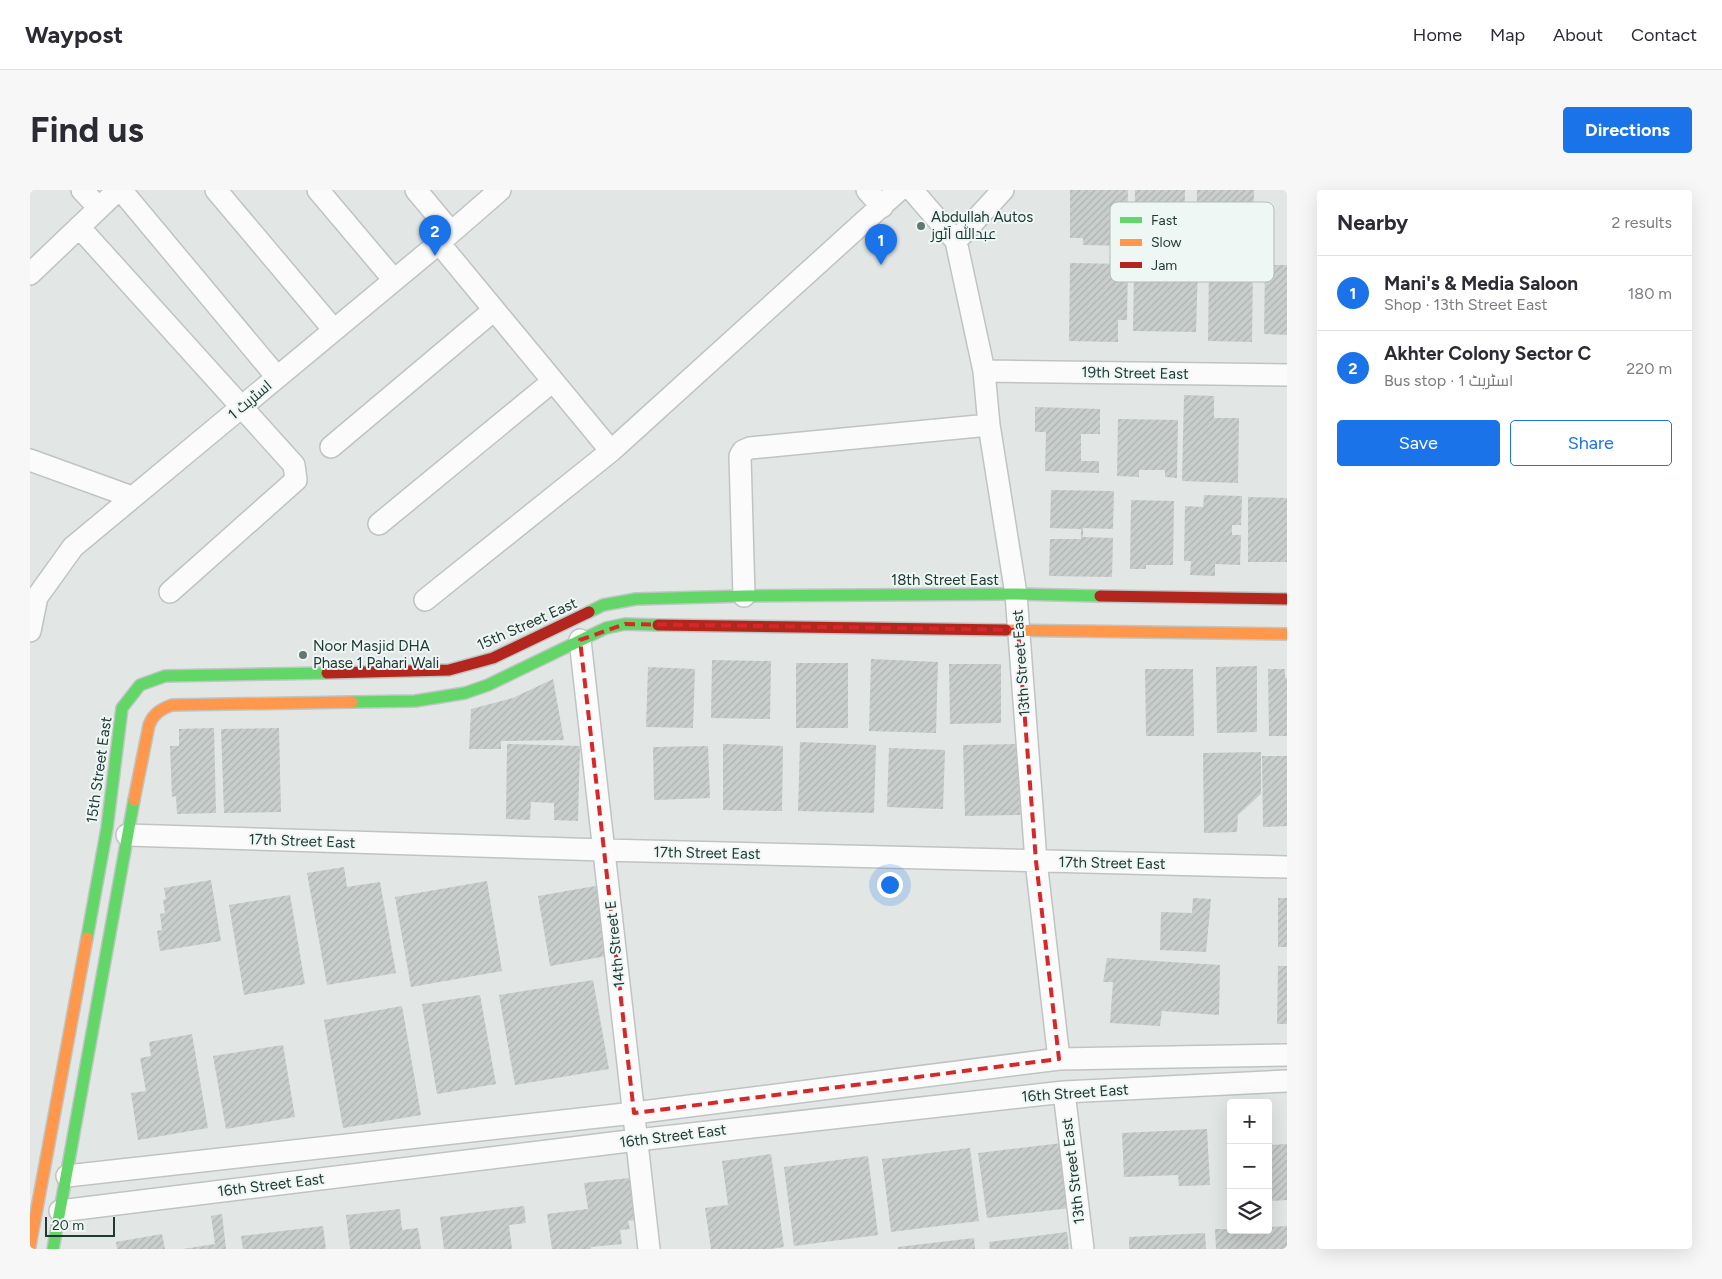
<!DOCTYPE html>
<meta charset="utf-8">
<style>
body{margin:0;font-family:Figtree,Cairo,sans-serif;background:#f7f7f7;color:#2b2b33}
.controls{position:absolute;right:15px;bottom:15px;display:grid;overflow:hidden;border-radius:5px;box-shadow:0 5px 20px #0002}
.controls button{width:45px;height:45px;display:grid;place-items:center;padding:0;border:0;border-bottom:1px solid #e1e1e2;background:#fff;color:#2b2b33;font:25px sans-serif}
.scale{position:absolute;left:15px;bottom:12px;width:70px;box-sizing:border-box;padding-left:5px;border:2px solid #213936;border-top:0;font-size:14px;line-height:18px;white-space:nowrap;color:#213936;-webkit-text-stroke:4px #eff7f4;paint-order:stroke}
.you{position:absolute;left:859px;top:694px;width:18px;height:18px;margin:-12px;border:4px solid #fff;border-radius:50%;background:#1a73e8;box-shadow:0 0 0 8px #1a73e833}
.badge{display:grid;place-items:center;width:32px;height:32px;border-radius:50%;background:#1a73e8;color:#fff;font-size:16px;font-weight:700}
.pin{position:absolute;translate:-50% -41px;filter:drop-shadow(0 1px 2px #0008)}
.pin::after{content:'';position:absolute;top:26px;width:18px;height:15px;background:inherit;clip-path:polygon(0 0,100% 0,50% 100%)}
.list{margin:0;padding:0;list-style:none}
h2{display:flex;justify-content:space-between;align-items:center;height:65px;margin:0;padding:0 20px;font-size:21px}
h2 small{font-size:16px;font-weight:400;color:#7c7c81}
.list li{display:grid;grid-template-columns:32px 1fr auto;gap:15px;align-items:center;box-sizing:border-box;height:75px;padding:0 20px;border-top:1px solid #e1e1e2}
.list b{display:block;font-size:19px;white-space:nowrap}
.list p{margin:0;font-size:16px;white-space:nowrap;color:#7c7c81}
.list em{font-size:16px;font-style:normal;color:#7c7c81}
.actions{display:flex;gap:10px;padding:15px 20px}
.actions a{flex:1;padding:11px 0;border:1px solid #1a73e8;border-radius:5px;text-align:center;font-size:18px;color:#1a73e8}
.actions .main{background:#1a73e8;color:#fff}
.icon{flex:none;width:28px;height:28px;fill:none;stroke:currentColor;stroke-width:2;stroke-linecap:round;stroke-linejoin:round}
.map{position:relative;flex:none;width:1257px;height:1059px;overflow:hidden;border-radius:5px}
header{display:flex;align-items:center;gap:30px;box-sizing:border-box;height:70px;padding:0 25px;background:#fff;border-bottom:1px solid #e1e1e2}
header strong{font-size:24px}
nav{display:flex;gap:28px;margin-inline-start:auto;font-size:18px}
.intro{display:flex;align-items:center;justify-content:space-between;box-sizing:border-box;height:120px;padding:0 30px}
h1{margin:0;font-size:35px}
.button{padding:12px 22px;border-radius:5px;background:#1a73e8;color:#fff;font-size:18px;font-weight:700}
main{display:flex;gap:30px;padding:0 30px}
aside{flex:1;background:#fff;border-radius:5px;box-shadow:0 5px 20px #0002}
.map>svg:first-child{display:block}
</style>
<header>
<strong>Waypost</strong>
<nav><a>Home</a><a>Map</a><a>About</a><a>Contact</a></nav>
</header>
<div class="intro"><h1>Find us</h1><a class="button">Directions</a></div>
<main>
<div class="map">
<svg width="1257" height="1059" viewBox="0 0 1257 1059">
<defs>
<pattern id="building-hatch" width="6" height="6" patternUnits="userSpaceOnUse" patternTransform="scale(1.25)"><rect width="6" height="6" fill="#c9cecd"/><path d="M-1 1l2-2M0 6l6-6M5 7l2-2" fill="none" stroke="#acb2b1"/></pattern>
</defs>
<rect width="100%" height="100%" fill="#e2e7e5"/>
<!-- building -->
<path fill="url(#building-hatch)" d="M1040,0H1098L1097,56L1053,55V48H1040Z
M1105,0H1155L1154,60L1104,58Z
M1167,0H1224L1223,60L1166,58Z
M1040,73L1098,74L1097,130H1088V152L1039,151Z
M1179,75H1223L1222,152L1178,151Z
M1235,75H1257V145L1234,144Z
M1104,76L1168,77L1166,142L1103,141Z
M1154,205L1184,206V228H1209L1208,293L1152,291Z
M1005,217L1070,219V244H1051V271H1069V283L1015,281L1016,242H1005Z
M1088,229L1148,230L1147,288L1135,287V280H1109V287L1087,286Z
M1021,300L1084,301L1083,339L1053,338V347L1083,348L1082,387L1019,386L1020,349H1051V339L1020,338Z
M1174,305L1212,306L1211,335H1202V345H1211L1210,375L1185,374V386L1160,385L1161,371H1154L1155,316L1173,317Z
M1218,307L1257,308V372H1218Z
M1101,310L1144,311L1143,375H1116V379H1100Z
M841,469L908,472L906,543L839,541Z
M682,470L741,471L740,529L681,528Z
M766,473H818V538H766Z
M919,474H971V533L920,534Z
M1227,476V542L1187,543L1186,477Z
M618,477L665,479L663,538L616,537Z
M1115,479H1163L1164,546H1116Z
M1238,479H1255V488H1257V546H1239Z
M523,489L534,550L471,551V559H439L441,519L483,508Z
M184,538L186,623L147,624L146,606L142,607L140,556H149V539Z
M249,538L251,622L194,623L191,539Z
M770,552L846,555L844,623L768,621Z
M477,554L550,556L548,631L524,630V613L501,612L500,630L476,629Z
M693,554L753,556L752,621L693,620Z
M989,554L990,625L935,626L933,555Z
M678,556L680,608L624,610L623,557Z
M859,558L915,560L913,619L857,617Z
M1231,562V604L1208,625L1207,642L1174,643L1173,563Z
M1232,566H1257V636L1233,637Z
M314,677L317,697L350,692L366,783L297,795L277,683Z
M181,690L191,751L130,761L127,741L132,740L130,724L135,723L133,710L136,709L134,698Z
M457,691L472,781L381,797L365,707Z
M571,695L583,765L520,776L508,706Z
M260,705L275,794L214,805L199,715Z
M1163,708L1181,709L1176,762L1130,760L1131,722L1162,723Z
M1248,708H1257V757H1248Z
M1077,768L1190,775L1189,825L1132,821L1130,836L1080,833L1083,792H1073Z
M1248,776H1257V834H1247Z
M563,790L579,879L485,895L469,805Z
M450,805L466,894L407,904L392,814Z
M372,816L391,925L313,938L294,830Z
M162,844L178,938L108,950L101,903L116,901L110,868L121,866L119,852Z
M253,855L265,927L196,939L183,866Z
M1177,939L1180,995L1149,996L1148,985L1094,987L1092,943Z
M1032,953L1040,1018L957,1028L948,963Z
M1257,954V1010L1238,1011V955Z
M940,958L949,1031L861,1042L852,969Z
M741,964L754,1057L740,1059H681L675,1018L698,1015L692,971Z
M838,966L848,1045L764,1056L754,977Z
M608,987L613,1029L598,1031L600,1039L590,1040L592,1054L561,1057V1059H522L517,1024L558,1019L554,993Z
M494,1016L496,1033L479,1035L482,1059H414L410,1027Z
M370,1019L372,1040L388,1038L391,1059H320L316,1025Z
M192,1024L196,1059H153L185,1054L181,1026Z
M293,1036L296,1059H213L211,1046Z
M1257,1036V1059H1186L1185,1039L1238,1040V1037Z
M1037,1042L1039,1059H960L959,1052Z
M1175,1043L1176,1059H1099V1047Z
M132,1044L135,1059H87L86,1052Z
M944,1048L945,1059H868V1057Z"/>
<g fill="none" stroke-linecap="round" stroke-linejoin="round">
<defs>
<path id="street" d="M52,0L69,18
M91,0L247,187
M186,0L304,140
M288,0L364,90
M386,0L421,42
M837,0L852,17
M882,0L926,51L954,181L959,235L986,404L1006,671L1029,869
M49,37L264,275L266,290L140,402
M926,51L973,0
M409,53L581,261
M0,84L88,0
M954,181L1257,185
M301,257L464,120
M0,270L102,307
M349,334L523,191
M714,406L710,266L713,261L720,258L959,235
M395,410L581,261L869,0
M0,441L7,407L43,357L409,53L470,0
M550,450L619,1059
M97,645L574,660L1257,677
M1034,902L1053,1059
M37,986L604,923L1029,869L1257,865
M30,1021L607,950L1034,902L1257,891"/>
<path id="fast" d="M559,422L573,415L606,409L714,406L986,404L1070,406
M322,512L385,511L435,503L458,495L576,438L595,434L628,435
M57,748L77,638L92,518L110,495L135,486L297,483
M23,1059L104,610"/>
<path id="slow" d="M976,440L1257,444
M104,610L119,535C123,524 131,519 142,515L322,512
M0,1056L57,748"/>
<path id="jam" d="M1070,406L1257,409
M628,435L976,440
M297,483L419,480L463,468L559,422"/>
</defs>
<!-- street casing -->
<use href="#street" stroke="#bfc4c2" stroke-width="24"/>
<!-- fast casing -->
<use href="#fast" stroke="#bec5c3" stroke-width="14"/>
<!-- slow casing -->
<use href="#slow" stroke="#bec5c3" stroke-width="14"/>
<!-- jam casing -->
<use href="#jam" stroke="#bec5c3" stroke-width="14"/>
<!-- street -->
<use href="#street" stroke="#fbfbfb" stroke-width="21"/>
<!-- fast -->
<use href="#fast" stroke="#63d668" stroke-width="11"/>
<!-- slow -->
<use href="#slow" stroke="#ff974d" stroke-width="11"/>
<!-- jam -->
<use href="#jam" stroke="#b3261e" stroke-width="11"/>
</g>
<!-- marked area -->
<path fill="none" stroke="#d62828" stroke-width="4" stroke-dasharray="10 6" stroke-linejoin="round" d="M595,434L988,440L1006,671L1029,869L604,923L550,450Z"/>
<!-- markers -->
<g fill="#657673" stroke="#eff7f4" stroke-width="2">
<circle cx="891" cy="36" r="5"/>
<circle cx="273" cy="465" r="5"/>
</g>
<g text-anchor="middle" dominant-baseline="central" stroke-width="4" stroke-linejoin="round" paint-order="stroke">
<!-- poi labels -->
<g font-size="15" fill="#213936" stroke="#eff7f4" text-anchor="start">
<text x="901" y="27">Abdullah Autos<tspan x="901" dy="17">عبدالله آٹوز</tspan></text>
<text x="283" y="456">Noor Masjid DHA<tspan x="283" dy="17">Phase 1 Pahari Wali</tspan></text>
</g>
<!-- street labels -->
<g font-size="15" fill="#213936" stroke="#eff7f4">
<text transform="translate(1105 183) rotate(1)">19th Street East</text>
<text transform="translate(220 210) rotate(-40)">اسٹریٹ 1</text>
<text x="915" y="390">18th Street East</text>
<text transform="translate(497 434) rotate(-24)">15th Street East</text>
<text transform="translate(991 473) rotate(-94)">13th Street East</text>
<text transform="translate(69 580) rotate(-82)">15th Street East</text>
<text transform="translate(272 651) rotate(2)">17th Street East</text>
<text transform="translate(677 663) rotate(1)">17th Street East</text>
<text transform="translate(1082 673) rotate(1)">17th Street East</text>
<text transform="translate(585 754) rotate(-96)">14th Street E</text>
<text transform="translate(1045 903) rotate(-4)">16th Street East</text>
<text transform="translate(643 946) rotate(-7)">16th Street East</text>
<text transform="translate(1043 981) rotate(-97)">13th Street East</text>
<text transform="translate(241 995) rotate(-7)">16th Street East</text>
</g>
</g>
<!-- legend -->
<rect x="1080" y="12" width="164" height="80" rx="8" fill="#eff7f4" stroke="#b1bebb" stroke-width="1"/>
<rect x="1090" y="27" width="22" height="6" fill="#63d668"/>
<rect x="1090" y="49" width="22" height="7" fill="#ff974d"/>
<rect x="1090" y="72" width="22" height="6" fill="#b3261e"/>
<g font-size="14" fill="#213936">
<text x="1121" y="35">Fast</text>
<text x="1121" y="57">Slow</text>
<text x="1121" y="80">Jam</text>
</g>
</svg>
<div class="controls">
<button>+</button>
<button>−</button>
<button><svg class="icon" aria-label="layers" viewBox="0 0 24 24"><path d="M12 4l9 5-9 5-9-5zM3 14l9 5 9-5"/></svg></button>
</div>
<div class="scale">20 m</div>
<div class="you"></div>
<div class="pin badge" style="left:851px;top:75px">1</div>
<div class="pin badge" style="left:405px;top:66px">2</div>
</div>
<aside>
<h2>Nearby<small>2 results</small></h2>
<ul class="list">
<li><span class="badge">1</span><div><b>Mani's &amp; Media Saloon</b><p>Shop · 13th Street East</p></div><em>180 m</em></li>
<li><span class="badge">2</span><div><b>Akhter Colony Sector C</b><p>Bus stop · اسٹریٹ 1</p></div><em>220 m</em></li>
</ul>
<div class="actions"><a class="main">Save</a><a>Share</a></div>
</aside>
</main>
